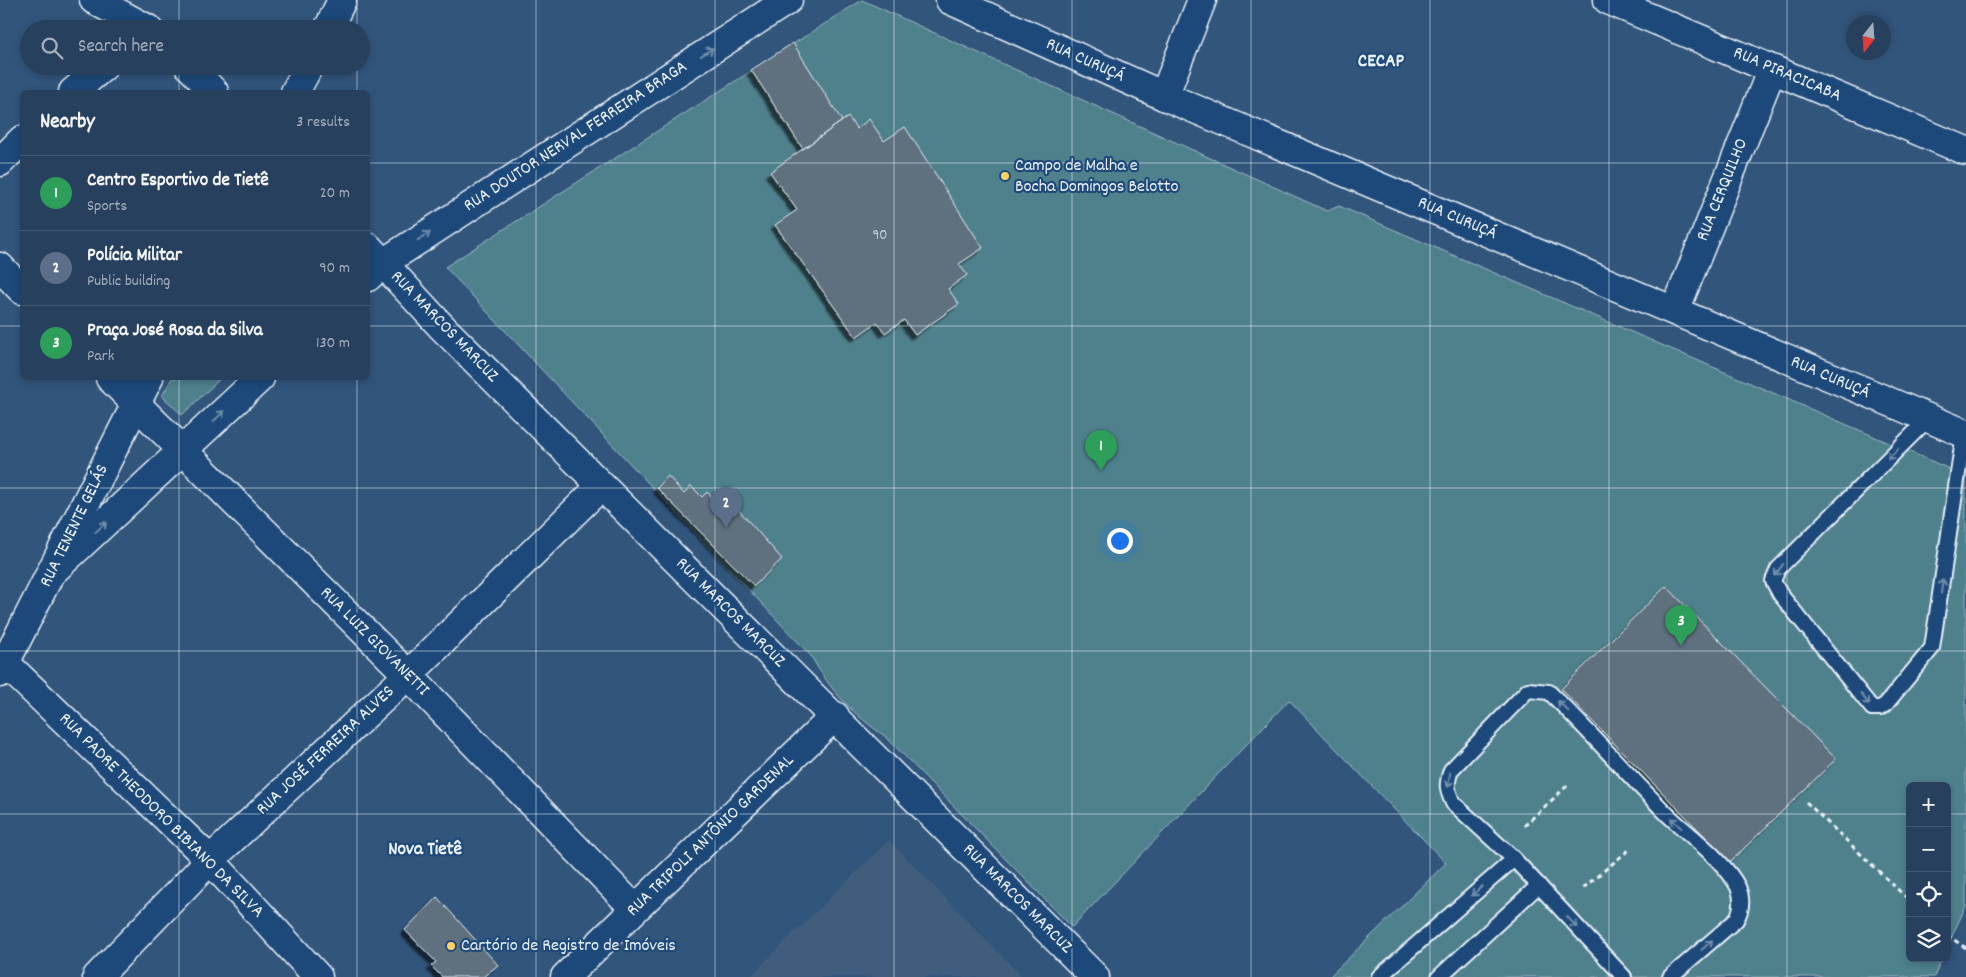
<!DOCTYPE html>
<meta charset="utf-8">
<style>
body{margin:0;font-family:Dekko,sans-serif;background:#324b66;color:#f1f3f6}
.controls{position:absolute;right:15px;bottom:15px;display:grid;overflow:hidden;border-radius:8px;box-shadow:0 2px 8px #0003}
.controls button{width:45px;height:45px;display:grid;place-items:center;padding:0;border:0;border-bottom:1px solid #425972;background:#26405d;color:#f1f3f6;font:25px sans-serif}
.compass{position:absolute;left:1846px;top:15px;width:45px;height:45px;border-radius:50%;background:#26405d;box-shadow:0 2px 8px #0003;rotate:197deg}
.you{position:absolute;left:1119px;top:540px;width:18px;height:18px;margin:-12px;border:4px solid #fff;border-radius:50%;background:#1a73e8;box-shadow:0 0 0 8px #1a73e833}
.badge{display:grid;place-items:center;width:32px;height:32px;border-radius:50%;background:#ffd166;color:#fff;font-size:16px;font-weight:700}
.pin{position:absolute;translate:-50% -41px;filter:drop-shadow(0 1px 2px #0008)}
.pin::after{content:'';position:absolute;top:26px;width:18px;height:15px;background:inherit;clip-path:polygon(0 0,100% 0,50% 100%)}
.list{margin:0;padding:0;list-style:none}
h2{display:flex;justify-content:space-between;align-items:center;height:65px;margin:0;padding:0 20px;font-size:21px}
h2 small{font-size:16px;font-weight:400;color:#a4afbc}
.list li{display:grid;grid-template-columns:32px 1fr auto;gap:15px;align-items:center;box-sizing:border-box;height:75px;padding:0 20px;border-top:1px solid #425972}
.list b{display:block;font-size:19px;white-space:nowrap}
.list p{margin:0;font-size:16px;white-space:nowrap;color:#a4afbc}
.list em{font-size:16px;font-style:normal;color:#a4afbc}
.icon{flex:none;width:28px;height:28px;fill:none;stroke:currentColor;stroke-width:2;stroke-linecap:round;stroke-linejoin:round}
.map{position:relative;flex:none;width:1966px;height:977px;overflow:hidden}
.search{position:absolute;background:#26405d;box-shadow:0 2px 8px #0003;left:20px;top:20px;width:350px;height:55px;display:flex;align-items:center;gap:12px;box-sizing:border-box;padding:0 18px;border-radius:28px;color:#a4afbc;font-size:19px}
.panel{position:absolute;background:#26405d;box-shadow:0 2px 8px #0003;left:20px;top:90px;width:350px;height:290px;border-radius:8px}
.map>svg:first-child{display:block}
</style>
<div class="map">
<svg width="1966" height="977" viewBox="0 0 1966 977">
<defs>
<filter id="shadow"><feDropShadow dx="-4.5" dy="4.5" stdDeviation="1" flood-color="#0009"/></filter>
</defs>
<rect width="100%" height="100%" fill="#32557c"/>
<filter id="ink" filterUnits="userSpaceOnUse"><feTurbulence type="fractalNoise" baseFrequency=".02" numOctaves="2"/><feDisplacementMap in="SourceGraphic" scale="10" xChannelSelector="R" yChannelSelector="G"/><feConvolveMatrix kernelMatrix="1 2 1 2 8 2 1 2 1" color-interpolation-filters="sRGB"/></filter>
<g filter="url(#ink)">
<!-- built -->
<path fill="#3f5d7d" d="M889,840L1022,977H749Z"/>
<!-- green -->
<path fill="#4f818d" stroke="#9cb9c2" d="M862,0L1327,211L1339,206L1966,476V906L1947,947V786H1910V958H1942L1934,977H1329L1446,863L1289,700L1072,927L886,737C854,715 830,691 811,656L445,267Z
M172,378H221L182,415L162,396Z"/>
<!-- building -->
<path fill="#5e6f7f" stroke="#e8f1f8" filter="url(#shadow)" d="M793,43L842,121L803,149L751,70Z
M848,117L857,129L869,119L884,141L905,127L983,248L959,264L967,275L948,289L959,304L915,335L904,320L885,333L877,322L856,337L775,225L797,210L770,172Z
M668,476L684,494L691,486L702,497L707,492L712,497L720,489L782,559L754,586L657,488Z
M1666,586L1836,759L1730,862L1561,689Z
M437,897L498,965L483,977H442L431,966L436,962L405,930Z"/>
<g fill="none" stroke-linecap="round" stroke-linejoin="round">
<defs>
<path id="service" d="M1927,420L1778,569L1773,581L1780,594L1872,708H1880L1886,704L1932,648L1964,433
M1379,977L1514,859
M1439,977L1539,885
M1624,977L1514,859L1453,803C1447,790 1446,784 1451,770L1528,690L1549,692C1591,732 1628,776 1669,816C1690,836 1725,861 1738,887C1743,899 1742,910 1736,920L1670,977"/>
<path id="minor" d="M1608,0L1966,151
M73,92L104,66
M1164,96L1202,0
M0,162L22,140
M0,267L22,290
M368,277L383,263L788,0
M1675,311L1772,69
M110,378L408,675L635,909
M52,572L260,378
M0,658L210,860L318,977
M97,977L210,860L408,675L601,486
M565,977L835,716"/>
<path id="tertiary" d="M94,0L148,29
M950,0L1164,96L1966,434
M328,29L342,0
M189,66L214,92
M295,92L309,66
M368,247L441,326L1095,977
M0,673L149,378"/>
</defs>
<!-- service casing -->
<use href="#service" stroke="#e8f1f8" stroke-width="18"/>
<!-- minor casing -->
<use href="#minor" stroke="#e8f1f8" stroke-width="31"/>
<!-- tertiary casing -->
<use href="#tertiary" stroke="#e8f1f8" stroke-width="31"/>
<!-- path -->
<path stroke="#e8f1f8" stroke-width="3" stroke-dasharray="5 4" stroke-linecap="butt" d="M1806,802L1910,901
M1524,826L1568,785
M1583,888L1630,849
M1947,935L1966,948"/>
<!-- service -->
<use href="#service" stroke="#1f4a7a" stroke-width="14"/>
<!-- minor -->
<use href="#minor" stroke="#1f4a7a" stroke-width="28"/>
<!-- tertiary -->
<use href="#tertiary" stroke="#1f4a7a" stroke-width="28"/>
</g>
<!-- one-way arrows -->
<defs><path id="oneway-shaft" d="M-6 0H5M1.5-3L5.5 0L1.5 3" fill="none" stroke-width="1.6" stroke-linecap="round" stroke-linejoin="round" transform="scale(1.25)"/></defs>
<g stroke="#6f8dac">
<use href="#oneway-shaft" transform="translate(707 52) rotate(-33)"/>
<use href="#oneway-shaft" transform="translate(424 236) rotate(-33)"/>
<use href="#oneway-shaft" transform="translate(219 416) rotate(-43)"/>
<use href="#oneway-shaft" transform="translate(1893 454) rotate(135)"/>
<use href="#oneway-shaft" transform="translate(101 527) rotate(-43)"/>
<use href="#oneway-shaft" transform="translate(1779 570) rotate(125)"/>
<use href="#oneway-shaft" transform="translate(1942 586) rotate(-82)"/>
<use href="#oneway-shaft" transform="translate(1865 699) rotate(51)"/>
<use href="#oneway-shaft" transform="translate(1563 706) rotate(-136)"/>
<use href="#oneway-shaft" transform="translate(1449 780) rotate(99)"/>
<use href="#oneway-shaft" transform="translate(1676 823) rotate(-137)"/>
<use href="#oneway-shaft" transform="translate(1477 891) rotate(139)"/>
<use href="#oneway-shaft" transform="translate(1572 922) rotate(48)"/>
<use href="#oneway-shaft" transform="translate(1707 945) rotate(-41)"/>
</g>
</g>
<!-- grid -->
<path fill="none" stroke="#e8f1f8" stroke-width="1" stroke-opacity="0.55" d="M179,0V29M357,0V29M536,0V977M715,0V977M894,0V977M1072,0V977M1251,0V977M1430,0V977M1609,0V977M1787,0V977M179,66V92M357,66V92M0,163H22M368,163H1966M0,326H22M368,326H1966M179,378V977M357,378V977M0,488H1966M0,651H1966M0,814H1910M1947,814H1966"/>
<!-- markers -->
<g fill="#ffd166" stroke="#1f4a7a" stroke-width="2">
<circle cx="1005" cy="176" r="5"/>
<circle cx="451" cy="946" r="5"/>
</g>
<g text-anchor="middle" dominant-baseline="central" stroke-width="4.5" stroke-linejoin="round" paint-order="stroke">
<!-- number labels -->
<g font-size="15" fill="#c6d0da">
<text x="880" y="236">90</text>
</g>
<!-- street labels -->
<g font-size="18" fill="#e8f1f8" stroke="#1f4a7a">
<text transform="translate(1085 61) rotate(24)">RUA CURUÇÁ</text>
<text transform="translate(1787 75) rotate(23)">RUA PIRACICABA</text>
<text transform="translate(576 137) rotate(-33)">RUA DOUTOR NERVAL FERREIRA BRAGA</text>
<text transform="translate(1723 190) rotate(-68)">RUA CERQUILHO</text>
<text transform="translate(1457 219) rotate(23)">RUA CURUÇÁ</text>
<text transform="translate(444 327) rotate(46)">RUA MARCOS MARCUZ</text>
<text transform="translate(1830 378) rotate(23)">RUA CURUÇÁ</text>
<text transform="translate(75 526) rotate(-64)">RUA TENENTE GELÁS</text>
<text transform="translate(730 613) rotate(45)">RUA MARCOS MARCUZ</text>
<text transform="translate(374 642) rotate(45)">RUA LUIZ GIOVANETTI</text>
<text transform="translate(326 751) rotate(-43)">RUA JOSÉ FERREIRA ALVES</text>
<text transform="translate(161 816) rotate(45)">RUA PADRE THEODORO BIBIANO DA SILVA</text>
<text transform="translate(711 836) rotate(-44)">RUA TRIPOLI ANTÔNIO GARDENAL</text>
<text transform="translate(1017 899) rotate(45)">RUA MARCOS MARCUZ</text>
</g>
<!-- poi labels -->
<g font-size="18" fill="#e8f1f8" stroke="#1f4a7a" text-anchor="start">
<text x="1015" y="166">Campo de Malha e<tspan x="1015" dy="21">Bocha Domingos Belotto</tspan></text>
<text x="461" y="946">Cartório de Registro de Imóveis</text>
</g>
<!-- neighbourhood labels -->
<g font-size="19" font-weight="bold" fill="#e8f1f8" stroke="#1f4a7a">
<text x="1381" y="62">CECAP</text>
<text x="425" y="850">Nova Tietê</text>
</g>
</g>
</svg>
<div class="controls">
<button>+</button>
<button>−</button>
<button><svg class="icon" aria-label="locate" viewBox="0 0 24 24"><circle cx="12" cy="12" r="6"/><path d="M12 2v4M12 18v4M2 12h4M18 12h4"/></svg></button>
<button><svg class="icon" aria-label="layers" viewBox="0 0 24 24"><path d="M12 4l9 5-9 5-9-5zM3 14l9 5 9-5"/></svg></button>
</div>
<svg class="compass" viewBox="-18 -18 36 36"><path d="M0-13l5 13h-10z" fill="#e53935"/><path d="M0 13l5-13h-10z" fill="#a4afbc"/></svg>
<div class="you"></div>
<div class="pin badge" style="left:1101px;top:471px;background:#2e9e5b">1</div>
<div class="pin badge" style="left:726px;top:528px;background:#5c6f8a">2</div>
<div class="pin badge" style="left:1681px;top:646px;background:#2e9e5b">3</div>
<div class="search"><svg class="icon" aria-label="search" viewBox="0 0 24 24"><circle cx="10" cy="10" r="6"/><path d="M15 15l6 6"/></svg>Search here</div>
<section class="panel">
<h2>Nearby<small>3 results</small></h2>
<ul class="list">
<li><span class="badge" style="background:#2e9e5b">1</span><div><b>Centro Esportivo de Tietê</b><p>Sports</p></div><em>20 m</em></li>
<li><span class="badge" style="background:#5c6f8a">2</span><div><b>Polícia Militar</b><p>Public building</p></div><em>90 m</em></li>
<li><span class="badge" style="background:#2e9e5b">3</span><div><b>Praça José Rosa da Silva</b><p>Park</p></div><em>130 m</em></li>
</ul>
</section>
</div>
